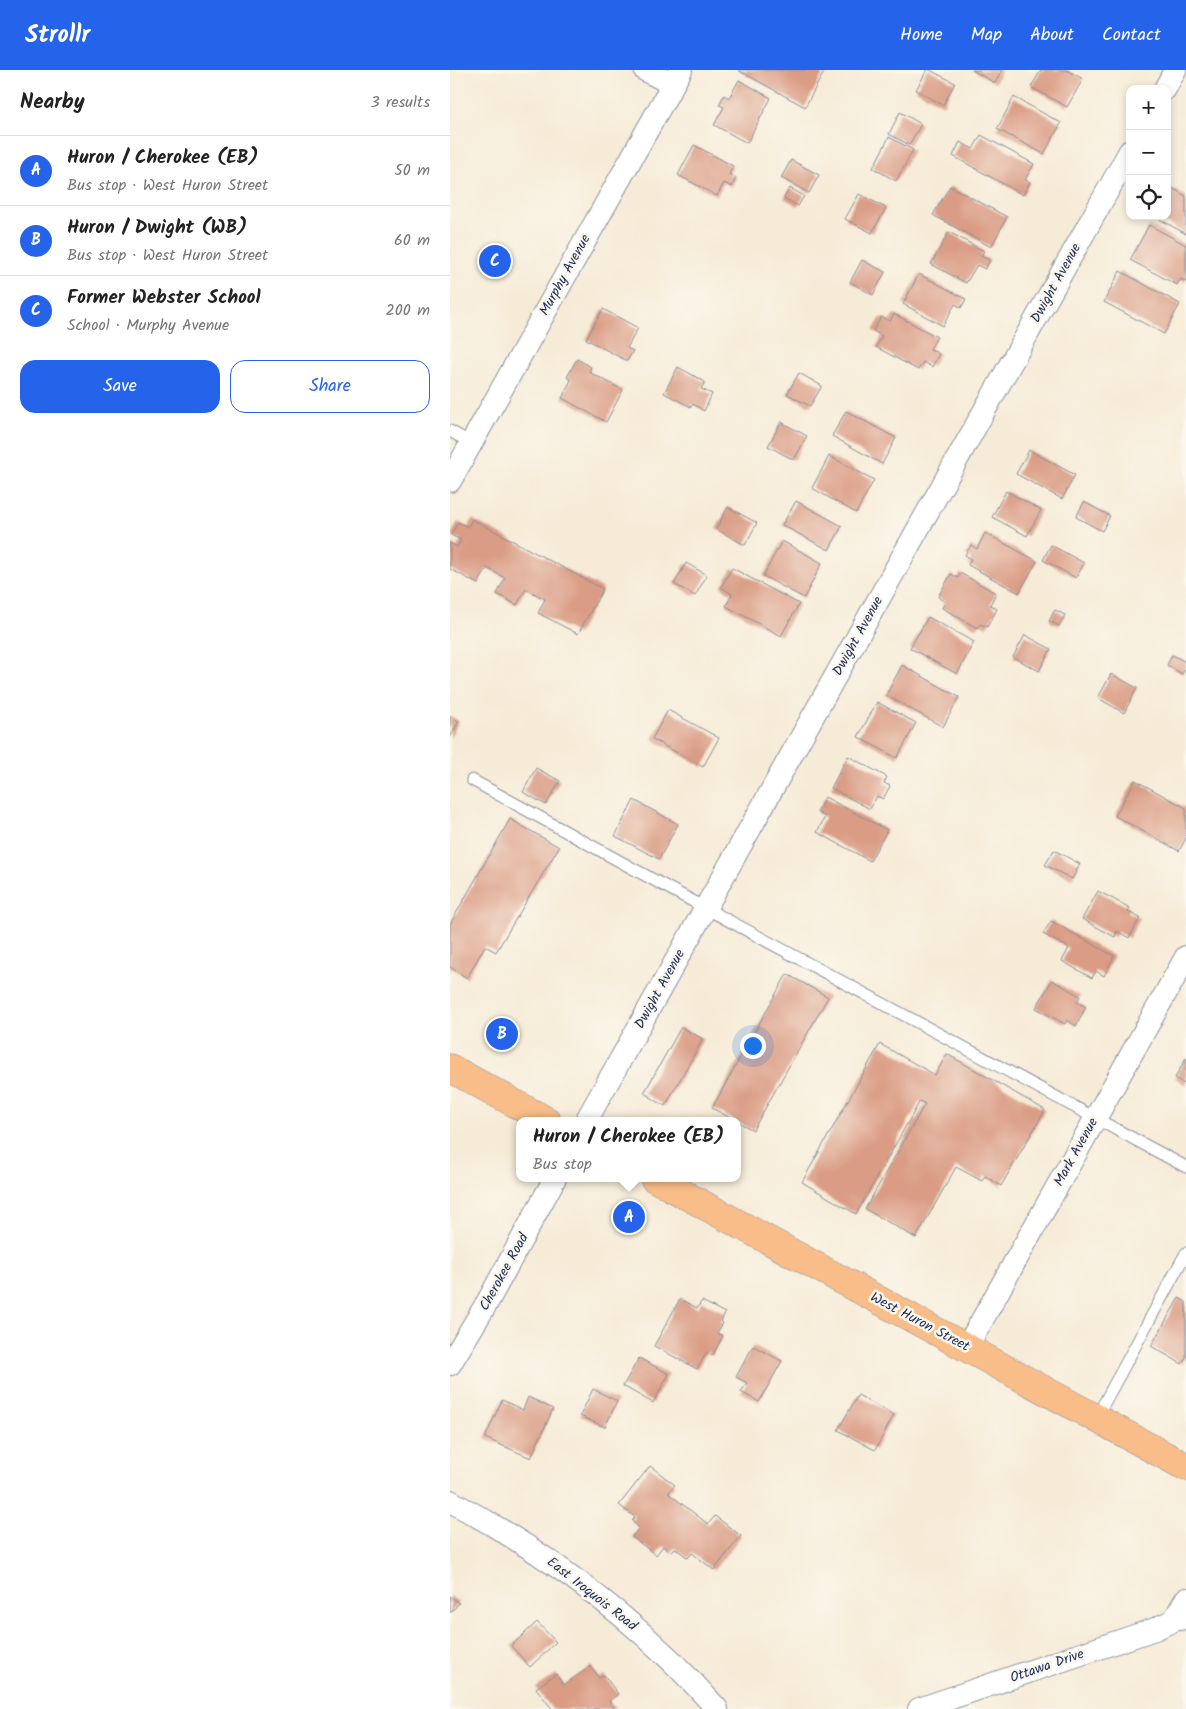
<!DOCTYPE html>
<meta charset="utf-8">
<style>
body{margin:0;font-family:Kalam,sans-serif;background:#f2f2f2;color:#222}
.controls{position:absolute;right:15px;top:15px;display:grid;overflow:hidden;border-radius:10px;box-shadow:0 2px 8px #0003}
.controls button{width:45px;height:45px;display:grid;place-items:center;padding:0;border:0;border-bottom:1px solid #e0e0e0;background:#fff;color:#222;font:25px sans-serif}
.you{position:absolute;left:302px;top:975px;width:18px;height:18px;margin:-12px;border:4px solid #fff;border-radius:50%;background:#1a73e8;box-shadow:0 0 0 8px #1a73e833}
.badge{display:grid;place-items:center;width:32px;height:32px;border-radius:50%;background:#2563eb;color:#fff;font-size:16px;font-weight:700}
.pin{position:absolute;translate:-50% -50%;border:2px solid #fff;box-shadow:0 1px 5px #0006}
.popup{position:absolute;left:66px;top:1047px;width:225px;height:65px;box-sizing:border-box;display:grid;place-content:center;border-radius:10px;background:#fff;filter:drop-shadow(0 1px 4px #0005);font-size:16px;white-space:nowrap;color:#767676}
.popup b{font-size:19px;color:#222}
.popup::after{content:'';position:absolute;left:50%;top:100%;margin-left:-10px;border:10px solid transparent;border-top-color:#fff}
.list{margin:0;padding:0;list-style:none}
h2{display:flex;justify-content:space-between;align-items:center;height:65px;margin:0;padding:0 20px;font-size:21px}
h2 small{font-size:16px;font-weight:400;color:#767676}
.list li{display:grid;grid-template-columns:32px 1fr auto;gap:15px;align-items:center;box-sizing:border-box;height:70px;padding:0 20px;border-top:1px solid #e0e0e0}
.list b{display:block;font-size:19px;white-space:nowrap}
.list p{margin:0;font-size:16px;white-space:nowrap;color:#767676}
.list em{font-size:16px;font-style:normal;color:#767676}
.actions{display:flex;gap:10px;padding:15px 20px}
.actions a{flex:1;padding:11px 0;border:1px solid #2563eb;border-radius:15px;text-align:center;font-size:18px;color:#2563eb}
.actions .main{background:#2563eb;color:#fff}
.icon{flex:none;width:28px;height:28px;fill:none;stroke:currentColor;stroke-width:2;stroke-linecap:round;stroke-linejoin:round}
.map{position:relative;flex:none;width:736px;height:1639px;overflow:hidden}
header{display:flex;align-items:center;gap:30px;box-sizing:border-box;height:70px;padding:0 25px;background:#2563eb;color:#fff}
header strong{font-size:24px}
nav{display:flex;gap:28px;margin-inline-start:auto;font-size:18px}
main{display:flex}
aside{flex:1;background:#fff}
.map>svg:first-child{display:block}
</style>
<header>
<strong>Strollr</strong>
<nav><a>Home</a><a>Map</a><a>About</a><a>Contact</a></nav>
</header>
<main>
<aside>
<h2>Nearby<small>3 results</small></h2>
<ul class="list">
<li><span class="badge">A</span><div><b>Huron / Cherokee (EB)</b><p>Bus stop · West Huron Street</p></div><em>50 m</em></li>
<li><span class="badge">B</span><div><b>Huron / Dwight (WB)</b><p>Bus stop · West Huron Street</p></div><em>60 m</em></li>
<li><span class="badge">C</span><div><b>Former Webster School</b><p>School · Murphy Avenue</p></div><em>200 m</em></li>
</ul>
<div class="actions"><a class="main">Save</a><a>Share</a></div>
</aside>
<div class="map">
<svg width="736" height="1639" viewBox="0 0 736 1639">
<rect width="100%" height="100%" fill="#fbf7ec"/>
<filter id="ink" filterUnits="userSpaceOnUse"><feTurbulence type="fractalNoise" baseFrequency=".02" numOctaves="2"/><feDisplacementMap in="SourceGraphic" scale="10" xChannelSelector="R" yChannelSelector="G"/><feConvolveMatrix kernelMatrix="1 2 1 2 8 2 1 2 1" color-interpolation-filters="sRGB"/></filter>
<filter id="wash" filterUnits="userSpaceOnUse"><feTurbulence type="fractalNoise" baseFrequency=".0096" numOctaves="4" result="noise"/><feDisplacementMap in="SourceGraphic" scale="20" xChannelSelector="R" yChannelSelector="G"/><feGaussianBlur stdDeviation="1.12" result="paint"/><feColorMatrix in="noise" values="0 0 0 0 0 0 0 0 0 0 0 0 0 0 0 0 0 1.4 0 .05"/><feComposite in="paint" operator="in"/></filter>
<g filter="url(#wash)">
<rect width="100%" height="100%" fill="#f6ebd7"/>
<g id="blocks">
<!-- building -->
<path fill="#da9c84" d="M288,0H375L355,37Z
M477,0H480L505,13L493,35L466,20Z
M522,0H552L545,13Z
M591,0H617L633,9L617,37L581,17Z
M289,10L321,28L297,73L264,55L274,37L269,35L274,25L279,28Z
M564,27L611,53L594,84L547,59Z
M450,42L471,54L459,75L439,64Z
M531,65L584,94L575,110L580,112L573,125L503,86L510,72L523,79Z
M439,67L463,80L446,111L423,98Z
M244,75L283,96L279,104L286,108L282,117L274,113L267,126L228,105Z
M341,90L369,105L359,123L331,108Z
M500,116L557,147L541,177L483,145Z
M340,118L354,126L348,136L334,128Z
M722,118L736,126V164L704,146H717V126Z
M409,124L436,138L422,163L395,149Z
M699,155L736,175V212L731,209L727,215L680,190Z
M499,162L534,181L531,186L540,190L535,199L527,195L516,213L481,194Z
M412,190L435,202L423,225L400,212Z
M670,201L730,234L714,264L654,232Z
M469,204L516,229L511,238L505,234L493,256L453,234Z
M153,239L188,258L177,278L183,281L177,291L136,269Z
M444,244L487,267L480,279L489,284L482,297L473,292L468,300L426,277L432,266L423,261L431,247L440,251Z
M127,289L141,297L139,302L173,320L156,352L112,328L121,310L117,307Z
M228,297L255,312L251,319L262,324L254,341L243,334L241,337L214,323Z
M349,303L372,316L360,336L337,324Z
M396,341L446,368L432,394L382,366Z
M331,352L357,366L344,390L318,376Z
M579,380L625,405L612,429L566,404Z
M379,386L424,410L406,443L362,418Z
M556,421L591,440L577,466L542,447Z
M346,431L392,456L379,480L332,455Z
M634,432L660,446L652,461L626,447Z
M278,437L307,453L295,475L266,459Z
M22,449L153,519L128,564L88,543L95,529L76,519L67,535L47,524L55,508L37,498L28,514L0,499V473L7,477L11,470L1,465L8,452L18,457Z
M535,463L587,491L569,523L518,495L521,489L515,485L521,475L527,479Z
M332,471L372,493L354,528L313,506Z
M601,475L634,493L626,508L593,490Z
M236,493L257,505L245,526L224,514Z
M282,498L349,534L331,566L276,536L282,524L271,517Z
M510,503L546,523L540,535L547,539L537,557L530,554L527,558L492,538L495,532L488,527L501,504L508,508Z
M605,540L615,545L609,556L599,551Z
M478,547L524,572L507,604L460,578Z
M575,565L601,579L589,601L563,587Z
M722,585L736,592V597L732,604L717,595Z
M452,595L509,627L493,657L436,625Z
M661,604L687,618L674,643L648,628Z
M427,632L466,653L447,688L408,667Z
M218,640L269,668L253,697L202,669Z
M0,646L9,651L0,668Z
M398,686L437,707L434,713L440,716L433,729L427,726L420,739L381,718Z
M86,698L110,711L96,735L73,722Z
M685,710L736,738V768L729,781L665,746Z
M375,727L437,760L420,791L367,762L375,747L367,742Z
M184,730L228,754L209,789L165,766Z
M60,749L109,777L46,882L35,876L17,908L0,897V854Z
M604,780L630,794L622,809L595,795Z
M648,821L680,838L678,842L690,848L679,868L667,861L665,867L632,849Z
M601,851L664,886L654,906L646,901L642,908L612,891L619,878L593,864Z
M337,904L378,927L303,1060L262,1038Z
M602,910L630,926L627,932L636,937L626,956L617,950L615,954L586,938Z
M231,957L253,969L215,1036L194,1023Z
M430,974L485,1005L497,984L595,1040L551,1116L535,1106L532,1111L506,1097L466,1168L415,1139L475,1034L470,1031L406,1144L352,1112Z
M736,988V1015L725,1008Z
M729,1228L736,1232V1287L732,1294L701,1276Z
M230,1229L247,1238L252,1231L275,1243L271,1251L273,1253L267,1263L273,1266L262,1286L257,1282L247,1299L204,1276Z
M303,1276L332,1291L309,1332L291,1322L297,1313L286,1307Z
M189,1288L219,1304L203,1333L173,1316Z
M143,1319L167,1331L155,1357L130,1346Z
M408,1325L444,1345L425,1380L388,1360Z
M78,1327L103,1339L81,1388L35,1368L52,1330L73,1340Z
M200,1396L225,1415L218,1423L258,1454L265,1446L291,1466L264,1500L242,1483L238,1488L225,1478L221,1482L213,1476L206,1485L182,1467L189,1458L182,1451L185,1447L169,1435Z
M0,1526L9,1533L0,1543Z
M87,1552L106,1572L80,1597L61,1576Z
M141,1596L149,1608L154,1605L168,1624L159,1631L165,1639H102L86,1618L106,1604L114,1615Z"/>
</g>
</g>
<g filter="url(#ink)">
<use href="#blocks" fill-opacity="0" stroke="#888d9a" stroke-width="1"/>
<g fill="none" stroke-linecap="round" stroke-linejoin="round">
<defs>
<path id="service" d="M0,361L21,373
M22,710L222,820L736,1097
M646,1348L736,1183"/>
<path id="minor" d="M195,0L222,14
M715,19L725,0
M0,411L231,0
M136,1051L680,81
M517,1277L736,887
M0,1294L38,1231L105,1108
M0,1431C101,1485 192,1553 267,1639
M724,1550L736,1529
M469,1639L705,1559L724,1550L736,1548"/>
<path id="trunk" d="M0,998L97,1051
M204,1108L736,1397"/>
</defs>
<!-- service casing -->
<use href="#service" stroke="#888d9a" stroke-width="13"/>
<!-- minor casing -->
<use href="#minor" stroke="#888d9a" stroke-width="24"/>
<!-- trunk casing -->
<use href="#trunk" stroke="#888d9a" stroke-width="29"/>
<!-- service -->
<use href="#service" stroke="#fff" stroke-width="11"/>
<!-- minor -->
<use href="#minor" stroke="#fff" stroke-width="22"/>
<!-- trunk -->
<use href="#trunk" stroke="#f8bd89" stroke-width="28"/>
</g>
</g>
<g text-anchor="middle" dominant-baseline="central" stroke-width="5" stroke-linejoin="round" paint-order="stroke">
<!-- street labels -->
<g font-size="14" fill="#1b2f5e" stroke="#fbf7ec">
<text transform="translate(115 205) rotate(-61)">Murphy Avenue</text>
<text transform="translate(606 213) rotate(-61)">Dwight Avenue</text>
<text transform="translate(408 566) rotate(-61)">Dwight Avenue</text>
<text transform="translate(210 919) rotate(-61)">Dwight Avenue</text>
<text transform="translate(626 1082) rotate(-61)">Mark Avenue</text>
<text transform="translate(54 1202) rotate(-61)">Cherokee Road</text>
<text transform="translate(470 1252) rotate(28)">West Huron Street</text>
<text transform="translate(142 1524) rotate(38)">East Iroquois Road</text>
<text transform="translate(597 1596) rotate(-19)">Ottawa Drive</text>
</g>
</g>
</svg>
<div class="controls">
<button>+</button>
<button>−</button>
<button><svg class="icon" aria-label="locate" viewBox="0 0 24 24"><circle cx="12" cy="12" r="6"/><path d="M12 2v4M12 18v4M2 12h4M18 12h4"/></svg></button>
</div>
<div class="you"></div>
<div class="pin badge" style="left:179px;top:1147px">A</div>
<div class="popup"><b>Huron / Cherokee (EB)</b>Bus stop</div>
<div class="pin badge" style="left:52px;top:964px">B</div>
<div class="pin badge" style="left:45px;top:191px">C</div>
</div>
</main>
